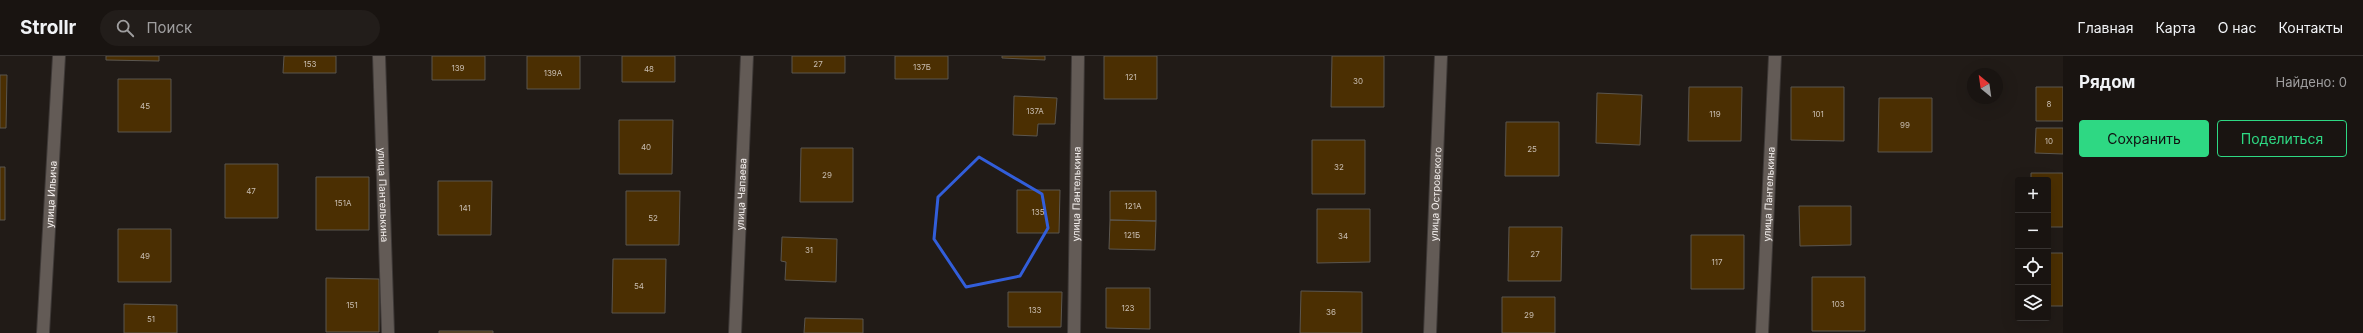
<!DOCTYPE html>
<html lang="ru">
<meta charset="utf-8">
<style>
body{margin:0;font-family:Inter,sans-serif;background:#221d1a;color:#f1f3f6}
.controls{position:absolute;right:12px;bottom:12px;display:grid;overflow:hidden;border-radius:4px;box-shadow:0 4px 16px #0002}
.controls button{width:36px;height:36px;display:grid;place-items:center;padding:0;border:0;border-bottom:1px solid #373331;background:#191411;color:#f1f3f6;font:20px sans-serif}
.compass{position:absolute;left:1967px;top:12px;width:36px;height:36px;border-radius:50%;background:#191411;box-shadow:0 4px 16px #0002;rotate:331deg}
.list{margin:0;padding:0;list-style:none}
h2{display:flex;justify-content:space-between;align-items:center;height:52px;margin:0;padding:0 16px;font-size:17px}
h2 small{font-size:13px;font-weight:400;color:#9f9e9f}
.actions{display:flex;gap:8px;padding:12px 16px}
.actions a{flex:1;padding:9px 0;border:1px solid #2ed883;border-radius:4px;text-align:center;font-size:14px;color:#2ed883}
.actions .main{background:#2ed883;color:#111}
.icon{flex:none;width:22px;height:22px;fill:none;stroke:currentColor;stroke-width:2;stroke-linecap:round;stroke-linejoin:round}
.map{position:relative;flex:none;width:2063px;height:277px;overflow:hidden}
header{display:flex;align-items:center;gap:24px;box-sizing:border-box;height:56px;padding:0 20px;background:#191411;border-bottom:1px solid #373331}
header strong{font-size:19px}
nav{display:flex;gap:22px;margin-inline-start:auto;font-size:14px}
.search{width:280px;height:36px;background:#221d1a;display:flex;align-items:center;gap:10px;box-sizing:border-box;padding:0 14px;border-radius:22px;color:#9f9e9f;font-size:15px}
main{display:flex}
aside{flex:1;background:#191411}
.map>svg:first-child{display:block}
</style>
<header>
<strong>Strollr</strong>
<div class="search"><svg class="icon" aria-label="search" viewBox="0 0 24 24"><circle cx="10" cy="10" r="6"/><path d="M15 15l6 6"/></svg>Поиск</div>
<nav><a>Главная</a><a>Карта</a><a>О нас</a><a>Контакты</a></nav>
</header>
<main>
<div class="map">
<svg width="2063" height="277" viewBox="0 0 2063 277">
<rect width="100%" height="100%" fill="#211b17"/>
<!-- building -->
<path fill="#4b2f02" stroke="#5b564f" d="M106,0H159V5L106,4Z
M284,0H336V17H283Z
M432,0H485V24H432Z
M527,0H580V33H527Z
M622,0H675V26H622Z
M792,0H845V17H792Z
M895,0H948V23H895Z
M1002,0H1045V4L1002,2Z
M1104,0H1157V43H1104Z
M1332,0H1384V51H1331Z
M0,19H7L6,72H0Z
M118,23H171V76H118Z
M1689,31H1742L1741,85H1688Z
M1791,31H1844V85L1791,84Z
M2036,31H2063V65H2036Z
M1597,37L1642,39L1640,89L1596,87Z
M1014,40L1057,42L1055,68H1038L1037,80L1013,79Z
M1879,42H1932V96H1878Z
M619,64H673L672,118H619Z
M1506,66H1559V120H1505Z
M2036,72H2063V98L2035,97Z
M1312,84H1365V138H1312Z
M801,92H853V146H800Z
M225,108H278V162H225Z
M0,111H5V164H0Z
M2031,117H2063V171H2048V124H2031Z
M316,121H369V174H316Z
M438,125H492L491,179H438Z
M1017,134H1060L1059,177H1017Z
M626,135H680L679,189H626Z
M1110,135H1156V165L1110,164Z
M1799,150H1851V189L1800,190Z
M1317,153H1370V206L1317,207Z
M1110,164L1156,165L1155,194L1109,193Z
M1509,171H1562L1561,225H1508Z
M118,173H171V226H118Z
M1691,179H1744V233H1691Z
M782,181L837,183L836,226L785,224L786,206L781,205Z
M2048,197H2063V250H2048Z
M613,203H666L665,257H612Z
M1812,221H1865V275H1812Z
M326,222L379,223V276H326Z
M1106,232H1150V273L1106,272Z
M1301,235L1362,236V277H1300Z
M1008,236H1062L1061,271H1008Z
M1502,241H1555V277H1502Z
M124,248L177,249V277H124Z
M805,262L863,263V277H804Z
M439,275H493V277H439Z"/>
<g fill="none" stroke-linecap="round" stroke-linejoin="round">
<defs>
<g id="street">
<path id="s1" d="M379,0L388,277"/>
<path id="s2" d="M1074,277L1078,0"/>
<path id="s3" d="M1430,277L1441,0"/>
<path id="s4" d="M1762,277L1775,0"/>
</g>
<g id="secondary">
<path id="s5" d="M43,277L59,0"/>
<path id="s6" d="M735,277L747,0"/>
</g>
</defs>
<!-- street casing -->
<use href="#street" stroke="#3e3937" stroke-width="14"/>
<!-- secondary casing -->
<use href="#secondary" stroke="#3e3937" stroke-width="14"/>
<!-- street -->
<use href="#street" stroke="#635b56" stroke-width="12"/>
<!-- secondary -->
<use href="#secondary" stroke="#635b56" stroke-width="12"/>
</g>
<!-- marked area -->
<path fill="none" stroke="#325eda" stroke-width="3" stroke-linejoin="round" d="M979,101L1042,138L1048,172L1020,220L966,231L934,183L938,141Z"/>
<g text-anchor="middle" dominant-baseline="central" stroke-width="3" stroke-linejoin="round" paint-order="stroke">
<!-- number labels -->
<g font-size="8" fill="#c9beb2">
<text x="310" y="8">153</text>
<text x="818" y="8">27</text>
<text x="922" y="11">137Б</text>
<text x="458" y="12">139</text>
<text x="649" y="13">48</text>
<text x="553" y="17">139А</text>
<text x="1131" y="21">121</text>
<text x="1358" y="25">30</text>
<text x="2049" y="48">8</text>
<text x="145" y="50">45</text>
<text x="1035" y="55">137А</text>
<text x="1715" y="58">119</text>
<text x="1818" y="58">101</text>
<text x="1905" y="69">99</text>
<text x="2049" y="85">10</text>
<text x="646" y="91">40</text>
<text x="1532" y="93">25</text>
<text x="1339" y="111">32</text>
<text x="827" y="119">29</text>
<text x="251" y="135">47</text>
<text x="343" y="147">151А</text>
<text x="1133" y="150">121А</text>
<text x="465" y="152">141</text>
<text x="1038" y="156">135</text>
<text x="653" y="162">52</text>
<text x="1132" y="179">121Б</text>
<text x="1343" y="180">34</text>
<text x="809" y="194">31</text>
<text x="1535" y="198">27</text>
<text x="145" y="200">49</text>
<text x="1717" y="206">117</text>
<text x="639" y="230">54</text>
<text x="1838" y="248">103</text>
<text x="352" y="249">151</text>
<text x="1128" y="252">123</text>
<text x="1035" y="254">133</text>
<text x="1331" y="256">36</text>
<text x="1529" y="259">29</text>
<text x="151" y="263">51</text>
</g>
<!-- street labels -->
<g font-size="10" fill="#f3eeec" stroke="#090605">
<text stroke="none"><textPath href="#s5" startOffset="139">улица Ильича</textPath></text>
<text stroke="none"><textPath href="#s1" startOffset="139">улица Пантелькина</textPath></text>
<text stroke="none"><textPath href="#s6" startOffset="139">улица Чапаева</textPath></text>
<text stroke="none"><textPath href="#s2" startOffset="139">улица Пантелькина</textPath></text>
<text stroke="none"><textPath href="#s3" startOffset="139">улица Островского</textPath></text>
<text stroke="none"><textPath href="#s4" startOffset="139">улица Пантелькина</textPath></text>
</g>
</g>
</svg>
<div class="controls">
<button>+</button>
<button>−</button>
<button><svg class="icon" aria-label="locate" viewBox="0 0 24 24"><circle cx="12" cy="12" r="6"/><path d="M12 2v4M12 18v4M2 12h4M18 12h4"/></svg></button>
<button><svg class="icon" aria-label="layers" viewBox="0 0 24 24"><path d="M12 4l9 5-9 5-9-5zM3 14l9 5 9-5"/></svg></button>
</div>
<svg class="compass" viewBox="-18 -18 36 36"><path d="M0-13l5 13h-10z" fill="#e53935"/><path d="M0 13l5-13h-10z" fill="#9f9e9f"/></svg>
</div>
<aside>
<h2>Рядом<small>Найдено: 0</small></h2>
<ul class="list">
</ul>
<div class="actions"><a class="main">Сохранить</a><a>Поделиться</a></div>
</aside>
</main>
